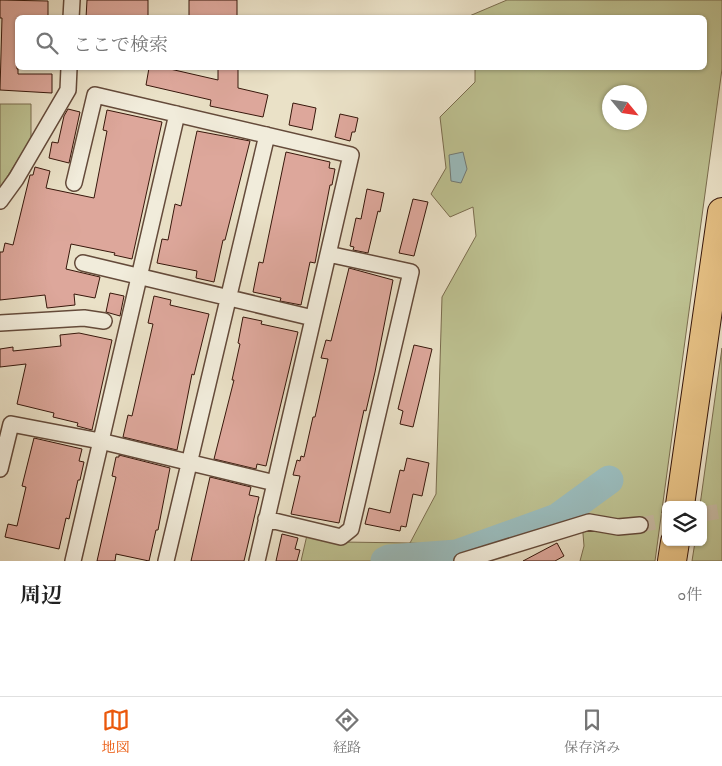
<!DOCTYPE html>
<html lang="ja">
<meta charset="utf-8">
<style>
body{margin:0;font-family:"IM FELL DW Pica","Noto Serif JP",serif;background:#f2f2f2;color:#222}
.controls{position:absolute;right:15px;bottom:15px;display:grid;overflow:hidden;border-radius:8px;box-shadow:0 1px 4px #0004}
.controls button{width:45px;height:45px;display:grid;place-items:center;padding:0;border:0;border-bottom:1px solid #e0e0e0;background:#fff;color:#222;font:25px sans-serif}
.compass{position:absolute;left:602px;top:85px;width:45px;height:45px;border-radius:50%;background:#fff;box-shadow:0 1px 4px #0004;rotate:119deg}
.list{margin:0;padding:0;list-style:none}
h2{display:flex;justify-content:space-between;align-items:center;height:65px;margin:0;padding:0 20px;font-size:21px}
h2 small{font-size:16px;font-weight:400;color:#767676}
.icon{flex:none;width:28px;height:28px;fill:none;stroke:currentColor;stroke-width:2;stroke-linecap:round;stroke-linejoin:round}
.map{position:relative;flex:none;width:722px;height:561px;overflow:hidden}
.search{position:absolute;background:#fff;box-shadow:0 1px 4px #0004;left:15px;right:15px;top:15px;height:55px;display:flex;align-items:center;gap:12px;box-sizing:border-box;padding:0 18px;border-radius:8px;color:#767676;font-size:19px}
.sheet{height:135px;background:#fff}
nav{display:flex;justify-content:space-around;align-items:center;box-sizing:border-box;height:70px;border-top:1px solid #e0e0e0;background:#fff;font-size:14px;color:#767676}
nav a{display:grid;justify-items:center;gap:2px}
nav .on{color:#ea580c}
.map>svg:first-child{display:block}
</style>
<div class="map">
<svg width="722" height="561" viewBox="0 0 722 561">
<rect width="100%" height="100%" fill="#eae1c7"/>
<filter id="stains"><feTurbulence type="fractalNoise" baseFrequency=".004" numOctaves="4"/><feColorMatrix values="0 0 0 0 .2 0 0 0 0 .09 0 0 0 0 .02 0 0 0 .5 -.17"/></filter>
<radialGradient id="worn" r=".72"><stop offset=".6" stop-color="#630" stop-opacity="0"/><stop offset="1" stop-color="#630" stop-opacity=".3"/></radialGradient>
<!-- green -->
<path fill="#bdc191" stroke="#7a6c4e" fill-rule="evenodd" d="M507,0H722V69L655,561H580L584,546L580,497L459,545L410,543L375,561H301L307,535L342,542L410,543L436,494L442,297L476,236L473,207L450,217L431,194L446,168L440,117L475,82V68H704V18L467,17ZM610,92H640V122H610Z
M0,104H31V139L0,188Z
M722,348V561H692L695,542H703V505H700Z"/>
<!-- water -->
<path fill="#9abcbd" stroke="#727a76" d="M463,152L467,169L461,183L451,181L449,155Z"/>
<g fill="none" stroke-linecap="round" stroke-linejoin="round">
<!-- river -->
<path stroke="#9abcbd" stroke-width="29" d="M385,561L389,559L457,554L557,518L609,480"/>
</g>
<!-- building -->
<path fill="#dda79b" stroke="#37170b" d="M0,0L48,1V17L17,18V69H18V74H52V93L0,90L2,18H0Z
M87,0H148V17L86,18Z
M189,0H237V17H224V16H189Z
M149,68H170V69L218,80V68H238V88L268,95L263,117L210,106L211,100L146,85Z
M293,103L316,108L312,130L289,125Z
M68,109L80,112L69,163L49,158L52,142L58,143L64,116Z
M107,110L162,122L132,259L114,255L115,253L71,244L66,269L100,277L95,298L74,294L75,305L47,308L45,295L0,300V252H3L5,243L13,245L30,175H33L35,167L50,171L46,188L94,198L107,131L103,130Z
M340,114L358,118L355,132H352L350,141L335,137Z
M197,131L250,141L225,240H223L214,282L196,278L197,271L157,263L162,239L168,240L175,204L181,206Z
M286,152L330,162L329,168L335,169L332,185H330L315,263L310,262L301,305L280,301L281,298L253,292L259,262L263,263Z
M367,189L384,193L380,212L378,211L368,253L353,250L354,247L350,246L356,218L361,219Z
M413,199L428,202L414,256L399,253Z
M349,268L393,280L375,372L366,411L364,410L339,523L291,514L300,476L293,475L297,460L300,461L301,456L304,457L313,417H315L328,359L321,358L326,340L331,341Z
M110,293L124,296L120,316L106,312Z
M154,296L171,300L170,305L209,314L194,375L192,374L177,450L123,437L128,415L132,416L153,324L148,323Z
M243,317L262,321L261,324L298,332L266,466L257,464L256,469L214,459L234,380H232L240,344L238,343Z
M79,333L112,340L92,430L77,426L78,423L53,417L54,413L17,404L26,364L0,367V349L13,347V351L61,346L60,335Z
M414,345L432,349L413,427L400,424L403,411L398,409Z
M34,438L82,449L79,461L84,462L80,480H78L69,519L66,518L59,549L5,537L8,524L17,526L26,487L22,486Z
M119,455L170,468L158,530H156L149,561L116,554L115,561H97L116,477L112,476L116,457H119Z
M407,458L429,463L422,496L413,494L406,527L401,526L400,531L365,524L369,508L390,513L400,470L404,471Z
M210,477L251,487L249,495L259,497L244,561H191Z
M282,534L298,538L295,549L300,550L297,561H276Z
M557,543L564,556L555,561H523Z"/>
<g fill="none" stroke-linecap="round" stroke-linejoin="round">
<!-- minor-tunnel -->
<path stroke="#c6b9a1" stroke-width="15" stroke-dasharray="15 8" stroke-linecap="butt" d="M703,514L722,511
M640,525L666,520"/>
<defs>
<path id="minor" d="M71,18L72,0
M74,183L95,95L351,155L257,561
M0,201L16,179L68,90L69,68
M83,263L313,318
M0,323L84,318L104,321
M0,469L11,424L100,441L275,483
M266,519L341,537L351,529L411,272L328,254
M73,561L177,114
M166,561L267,135
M462,561L589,522L618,527L640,525"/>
<path id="motorway" d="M680,505L722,212
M672,561L675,542"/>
</defs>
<!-- minor casing -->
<use href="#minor" stroke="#644a3a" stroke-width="18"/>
<!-- motorway casing -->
<use href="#motorway" stroke="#37170b" stroke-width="30"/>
<!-- minor -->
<use href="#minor" stroke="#f1ecdb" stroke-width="15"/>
<!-- motorway -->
<use href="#motorway" stroke="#e5c084" stroke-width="28"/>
</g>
<rect width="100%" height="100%" filter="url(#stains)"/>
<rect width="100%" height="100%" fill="url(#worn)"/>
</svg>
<div class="controls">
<button><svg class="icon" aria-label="layers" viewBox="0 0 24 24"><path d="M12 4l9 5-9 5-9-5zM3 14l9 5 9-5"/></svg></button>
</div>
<svg class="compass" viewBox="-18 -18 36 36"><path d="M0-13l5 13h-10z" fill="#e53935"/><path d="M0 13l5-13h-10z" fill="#767676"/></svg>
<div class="search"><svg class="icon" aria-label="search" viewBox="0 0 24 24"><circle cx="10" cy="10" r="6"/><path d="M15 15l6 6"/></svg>ここで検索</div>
</div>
<section class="sheet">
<h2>周辺<small>0件</small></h2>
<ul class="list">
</ul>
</section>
<nav>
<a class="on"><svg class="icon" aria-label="map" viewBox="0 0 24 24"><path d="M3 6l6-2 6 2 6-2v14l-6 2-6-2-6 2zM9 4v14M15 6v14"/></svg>地図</a>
<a><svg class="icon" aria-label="directions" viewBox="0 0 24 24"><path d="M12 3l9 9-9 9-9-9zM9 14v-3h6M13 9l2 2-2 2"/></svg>経路</a>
<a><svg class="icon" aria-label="saved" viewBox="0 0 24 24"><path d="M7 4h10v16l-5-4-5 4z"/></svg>保存済み</a>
</nav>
